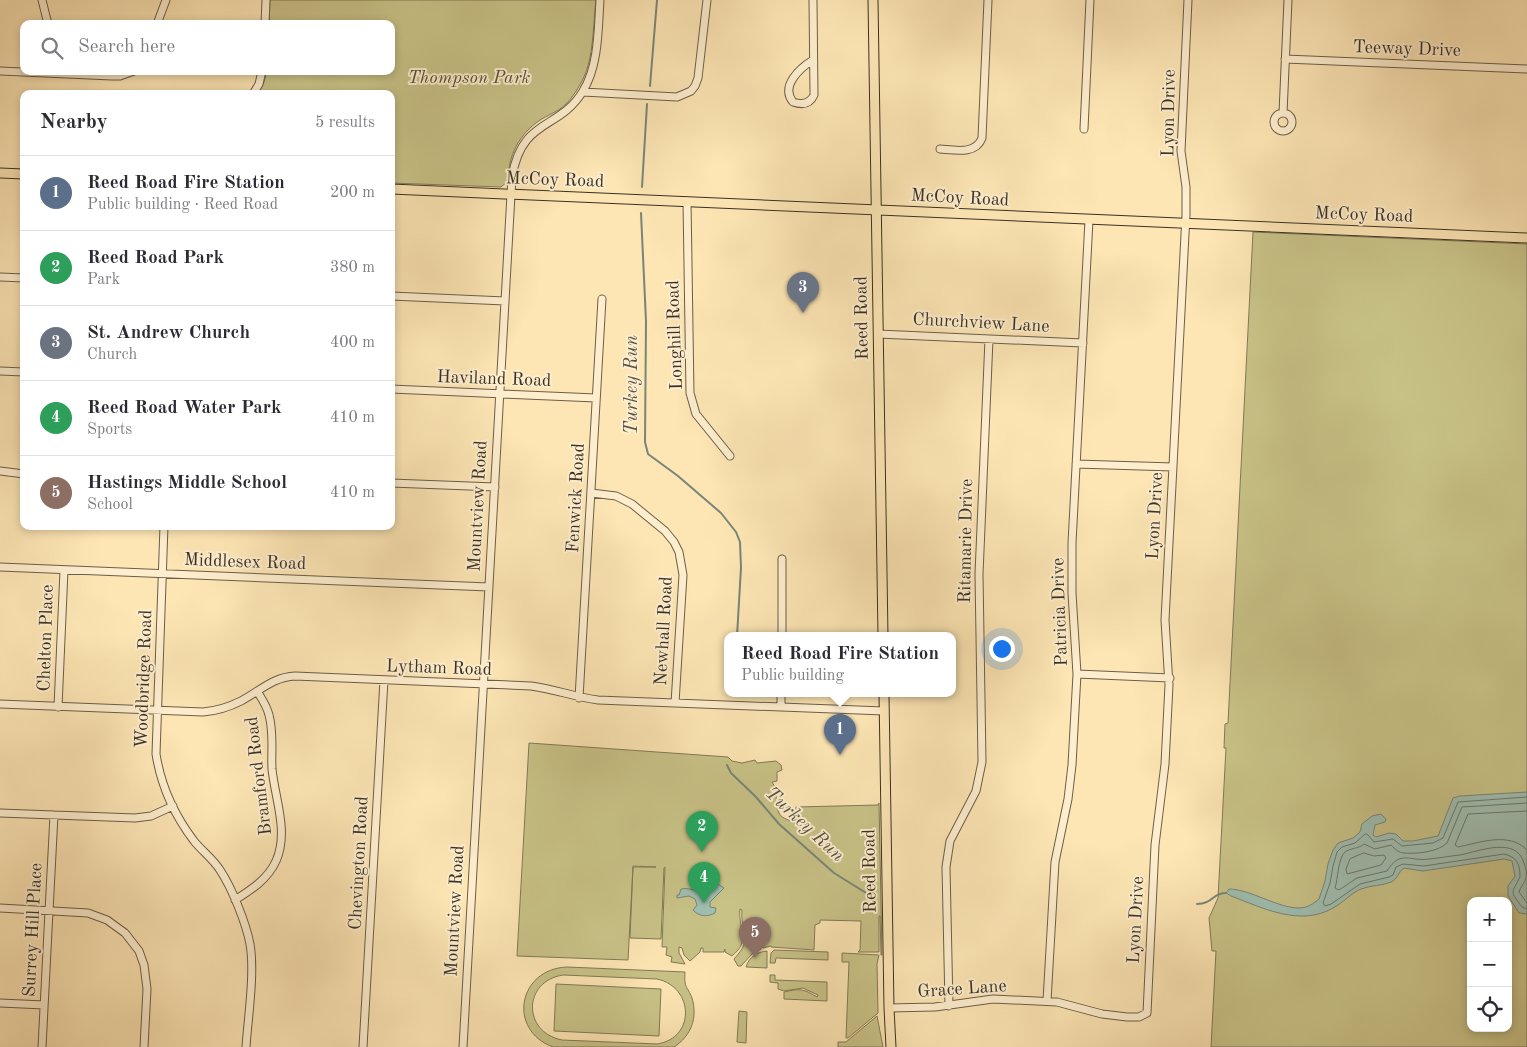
<!DOCTYPE html>
<meta charset="utf-8">
<style>
body{margin:0;font-family:"Old Standard TT",serif;background:#f7f7f7;color:#2b2b33}
.controls{position:absolute;right:15px;bottom:15px;display:grid;overflow:hidden;border-radius:10px;box-shadow:0 2px 8px #0003}
.controls button{width:45px;height:45px;display:grid;place-items:center;padding:0;border:0;border-bottom:1px solid #e1e1e2;background:#fff;color:#2b2b33;font:25px sans-serif}
.you{position:absolute;left:1001px;top:648px;width:18px;height:18px;margin:-12px;border:4px solid #fff;border-radius:50%;background:#1a73e8;box-shadow:0 0 0 8px #1a73e833}
.badge{display:grid;place-items:center;width:32px;height:32px;border-radius:50%;background:#0b8043;color:#fff;font-size:16px;font-weight:700}
.pin{position:absolute;translate:-50% -41px;filter:drop-shadow(0 1px 2px #0008)}
.pin::after{content:'';position:absolute;top:26px;width:18px;height:15px;background:inherit;clip-path:polygon(0 0,100% 0,50% 100%)}
.popup{position:absolute;left:724px;top:632px;width:232px;height:65px;box-sizing:border-box;display:grid;place-content:center;border-radius:10px;background:#fff;filter:drop-shadow(0 1px 4px #0005);font-size:16px;white-space:nowrap;color:#7c7c81}
.popup b{font-size:19px;color:#2b2b33}
.popup::after{content:'';position:absolute;left:50%;top:100%;margin-left:-10px;border:10px solid transparent;border-top-color:#fff}
.list{margin:0;padding:0;list-style:none}
h2{display:flex;justify-content:space-between;align-items:center;height:65px;margin:0;padding:0 20px;font-size:21px}
h2 small{font-size:16px;font-weight:400;color:#7c7c81}
.list li{display:grid;grid-template-columns:32px 1fr auto;gap:15px;align-items:center;box-sizing:border-box;height:75px;padding:0 20px;border-top:1px solid #e1e1e2}
.list b{display:block;font-size:19px;white-space:nowrap}
.list p{margin:0;font-size:16px;white-space:nowrap;color:#7c7c81}
.list em{font-size:16px;font-style:normal;color:#7c7c81}
.icon{flex:none;width:28px;height:28px;fill:none;stroke:currentColor;stroke-width:2;stroke-linecap:round;stroke-linejoin:round}
.map{position:relative;flex:none;width:1527px;height:1047px;overflow:hidden}
.search{position:absolute;background:#fff;box-shadow:0 2px 8px #0003;left:20px;top:20px;width:375px;height:55px;display:flex;align-items:center;gap:12px;box-sizing:border-box;padding:0 18px;border-radius:10px;color:#7c7c81;font-size:19px}
.panel{position:absolute;background:#fff;box-shadow:0 2px 8px #0003;left:20px;top:90px;width:375px;height:440px;border-radius:10px}
.map>svg:first-child{display:block}
</style>
<div class="map">
<svg width="1527" height="1047" viewBox="0 0 1527 1047">
<rect width="100%" height="100%" fill="#fde5b4"/>
<filter id="stains"><feTurbulence type="fractalNoise" baseFrequency=".004" numOctaves="4"/><feColorMatrix values="0 0 0 0 .2 0 0 0 0 .09 0 0 0 0 .02 0 0 0 .5 -.17"/></filter>
<radialGradient id="worn" r=".72"><stop offset=".6" stop-color="#630" stop-opacity="0"/><stop offset="1" stop-color="#630" stop-opacity=".3"/></radialGradient>
<!-- green -->
<path fill="#c8c287" stroke="#817a56" fill-rule="evenodd" d="M270,0H596C593,24 594,58 583,79C578,89 570,102 560,109C554,113 546,116 540,120C519,134 508,156 508,181L501,187L391,183V94H258L264,82L267,71H391V24H269Z
M1253,232L1527,244V1047H1211L1216,951H1212L1209,918L1218,898L1226,748H1224L1225,724L1228,723ZM1471,901H1508V1028H1471Z
M529,743L728,757L732,761L742,763L755,760L757,763L776,761L781,765L782,770L777,772V781L772,782C779,791 774,803 779,813C782,820 791,819 795,824L796,807L878,805L879,803L882,955H881L880,916H879V952H858L860,950L861,921L820,920V923L815,925L814,950L771,947V946L763,948L759,939L760,933L757,931L753,933V938L758,939L761,949L752,954L741,966H738L734,959C755,936 740,935 742,910L740,909C738,931 752,939 732,956L725,952V949L724,952H703V948H701L700,952L690,961L684,955L682,948L679,947V953L685,964L671,962L672,957L666,955L667,947H662L665,867L664,868L661,939L630,938L633,867H656L633,866L628,960L517,956Z
M774,950L828,952V960L776,958L775,963H770L771,953Z
M767,951V968L746,967C749,957 757,952 767,951Z
M842,953L879,955L877,964L878,1013L848,1038H846L849,962H842Z
M567,967L685,972C684,989 687,985 692,998C698,1018 691,1036 674,1047H553C507,1030 518,969 567,967ZM563,975L657,979C694,987 696,1038 657,1044L562,1040C522,1032 523,981 563,975Z
M770,975H775V980L827,982V1001L784,999V992C800,988 804,989 817,997L818,995L803,988L784,991L778,989V983L770,982Z
M556,984L661,989L659,1036L554,1031Z
M739,1011L747,1012L746,1043L737,1042Z
M877,1016L883,1047H838V1042H846Z"/>
<!-- water -->
<path fill="#a0bfb2" stroke="#77867a" d="M1527,792V914L1519,913L1508,896V886L1515,876L1512,861L1504,859L1423,871L1404,868C1398,872 1398,879 1391,882C1382,886 1371,885 1361,889C1351,893 1343,903 1333,908C1300,927 1263,908 1231,896L1226,893L1229,889C1252,889 1285,913 1306,907C1310,906 1315,902 1319,899L1325,881L1328,864L1333,850L1338,843L1353,838L1360,832L1362,824L1372,816L1381,814L1386,819L1385,822L1375,825L1373,835L1376,837L1389,833L1396,834L1403,841H1413L1438,836L1453,798L1460,796Z
M711,869L719,878L715,882L724,888L710,902V907L716,908L715,913C708,917 699,917 693,910L697,905L695,899L689,896L677,898V895H679L681,889C692,887 699,893 709,894L699,880Z"/>
<g fill="none" stroke-linecap="round" stroke-linejoin="round">
<!-- shore -->
<path stroke="#6d786c" stroke-width="1" d="M1527,797L1458,802L1443,838L1433,843L1402,846L1393,839L1374,842L1367,834H1365L1355,843L1342,847L1337,852L1333,866L1330,883L1323,903L1325,906L1331,904L1360,884L1389,877L1393,875L1396,867L1403,864L1424,866L1504,854C1517,857 1520,864 1520,877C1511,894 1510,891 1522,907L1527,909
M1527,803L1462,807L1447,843C1438,852 1417,854 1404,853C1399,853 1395,849 1391,845L1375,849L1364,844C1358,849 1350,848 1345,852C1338,858 1338,879 1335,888L1339,890L1357,878L1387,871C1401,849 1409,862 1429,859C1440,858 1450,856 1460,855C1480,851 1516,836 1524,863C1526,868 1527,873 1526,878C1525,883 1520,887 1519,892L1527,903
M1527,811L1468,814L1455,845L1458,847C1479,843 1509,831 1527,850
M1364,853L1374,856L1384,855L1386,858L1381,865L1347,874L1346,869L1350,859Z"/>
<!-- stream -->
<path stroke="#77867a" stroke-width="2" d="M650,86L657,0
M642,187L647,104
M641,213L646,321L645,442L648,454L678,476L721,513L736,532L740,542L741,568L737,636
M727,765L731,773L756,797L779,824L834,873L871,896
M1197,904C1213,904 1212,893 1226,893"/>
<defs>
<path id="minor" d="M42,0L48,24
M157,24L166,0
M265,24L266,0
M1285,59L1527,69
M813,60C800,68 780,86 793,102C802,105 810,104 814,95L813,0
M0,71L112,76H120L134,71
M583,92L677,97L691,91L695,86L698,78L707,0
M253,94L259,84L262,71
M1283,113L1288,0
M1274 122a9 9 0 1 1 18 0a9 9 0 1 1-18 0Z
M1084,129L1090,0
M940,149C954,150 976,155 982,138L988,0
M687,201L690,393L696,414L730,456
M0,277L24,278
M391,296L505,301
M878,334L1083,343
M0,371L24,372
M391,389L596,398
M1076,464L1173,467
M0,471L24,474
M391,483L495,487
M591,493L616,496L632,504L665,531L674,542L679,552L683,575L675,703
M164,526L156,754C161,786 175,816 194,841C202,851 213,859 220,870C232,888 246,923 250,944C255,973 248,1017 246,1047
M0,567L489,587
M782,636V559
M1077,674L1170,678
M579,698L602,299
M0,704L203,712C216,711 229,707 241,701C260,691 273,677 295,676L531,686C554,689 575,697 598,700L884,711
M58,707L64,570
M781,707V694
M0,813L135,818L151,816L173,806
M235,900C251,890 268,879 276,861C289,832 275,799 272,769C271,752 274,733 269,715C267,706 262,699 257,691
M0,908L88,913L107,920L125,933L139,951L144,965L147,989L144,1047
M1047,1001L1055,862L1068,799L1072,765L1077,674L1072,593V543L1089,220
M0,1003L44,1005
M949,1006L946,867L950,841L976,791L982,762L979,574L989,339
M889,1008L935,1007L993,999L1057,1002L1102,1014L1127,1017H1139L1147,1013L1155,845L1165,764L1169,685L1165,620L1186,215V187L1181,151L1188,0
M42,1047L54,815
M363,1047L384,680
M463,1047L512,177C522,117 559,131 583,91C599,65 598,29 600,0"/>
<path id="major" d="M873,0L883,636
M0,173L24,174
M391,189L1527,238
M884,694L889,1008L891,1047"/>
</defs>
<!-- minor casing -->
<use href="#minor" stroke="#6b5e49" stroke-width="9"/>
<!-- major casing -->
<use href="#major" stroke="#3a3125" stroke-width="11"/>
<!-- minor -->
<use href="#minor" stroke="#feeece" stroke-width="7"/>
<!-- major -->
<use href="#major" stroke="#fde5b4" stroke-width="9"/>
</g>
<g text-anchor="middle" dominant-baseline="central" stroke-width="4" stroke-linejoin="round" paint-order="stroke">
<!-- street labels -->
<g font-size="18" fill="#3a3125" stroke="#feeece">
<text transform="translate(1407 49) rotate(2)">Teeway Drive</text>
<text transform="translate(1169 113) rotate(-89)">Lyon Drive</text>
<text transform="translate(555 180) rotate(2)">McCoy Road</text>
<text transform="translate(960 198) rotate(3)">McCoy Road</text>
<text transform="translate(1364 215) rotate(2)">McCoy Road</text>
<text transform="translate(862 318) rotate(-91)">Reed Road</text>
<text transform="translate(981 323) rotate(3)">Churchview Lane</text>
<text transform="translate(675 335) rotate(-92)">Longhill Road</text>
<text transform="translate(494 379) rotate(2)">Haviland Road</text>
<text transform="translate(576 498) rotate(-87)">Fenwick Road</text>
<text transform="translate(478 506) rotate(-87)">Mountview Road</text>
<text transform="translate(1155 516) rotate(-87)">Lyon Drive</text>
<text transform="translate(966 541) rotate(-89)">Ritamarie Drive</text>
<text transform="translate(245 562) rotate(2)">Middlesex Road</text>
<text transform="translate(1060 612) rotate(-92)">Patricia Drive</text>
<text transform="translate(664 631) rotate(-87)">Newhall Road</text>
<text transform="translate(46 638) rotate(-88)">Chelton Place</text>
<text transform="translate(439 668) rotate(2)">Lytham Road</text>
<text transform="translate(144 679) rotate(-88)">Woodbridge Road</text>
<text transform="translate(259 776) rotate(-97)">Bramford Road</text>
<text transform="translate(359 863) rotate(-87)">Chevington Road</text>
<text transform="translate(870 871) rotate(-91)">Reed Road</text>
<text transform="translate(455 911) rotate(-87)">Mountview Road</text>
<text transform="translate(1136 920) rotate(-87)">Lyon Drive</text>
<text transform="translate(33 930) rotate(-87)">Surrey Hill Place</text>
<text transform="translate(962 989) rotate(-4)">Grace Lane</text>
</g>
<!-- park labels -->
<g font-size="18" font-style="italic" fill="#564e39" stroke="#feeece">
<text x="469" y="78">Thompson Park</text>
</g>
<!-- water labels -->
<g font-size="19" font-style="italic" fill="#545448" stroke="#feeece">
<text transform="translate(632 385) rotate(-90)">Turkey Run</text>
<text transform="translate(804 825) rotate(43)">Turkey Run</text>
</g>
</g>
<rect width="100%" height="100%" filter="url(#stains)"/>
<rect width="100%" height="100%" fill="url(#worn)"/>
</svg>
<div class="controls">
<button>+</button>
<button>−</button>
<button><svg class="icon" aria-label="locate" viewBox="0 0 24 24"><circle cx="12" cy="12" r="6"/><path d="M12 2v4M12 18v4M2 12h4M18 12h4"/></svg></button>
</div>
<div class="you"></div>
<div class="pin badge" style="left:840px;top:755px;background:#5c6f8a">1</div>
<div class="popup"><b>Reed Road Fire Station</b>Public building</div>
<div class="pin badge" style="left:702px;top:852px;background:#2e9e5b">2</div>
<div class="pin badge" style="left:803px;top:313px;background:#6b7280">3</div>
<div class="pin badge" style="left:704px;top:903px;background:#2e9e5b">4</div>
<div class="pin badge" style="left:755px;top:958px;background:#8d6e63">5</div>
<div class="search"><svg class="icon" aria-label="search" viewBox="0 0 24 24"><circle cx="10" cy="10" r="6"/><path d="M15 15l6 6"/></svg>Search here</div>
<section class="panel">
<h2>Nearby<small>5 results</small></h2>
<ul class="list">
<li><span class="badge" style="background:#5c6f8a">1</span><div><b>Reed Road Fire Station</b><p>Public building · Reed Road</p></div><em>200 m</em></li>
<li><span class="badge" style="background:#2e9e5b">2</span><div><b>Reed Road Park</b><p>Park</p></div><em>380 m</em></li>
<li><span class="badge" style="background:#6b7280">3</span><div><b>St. Andrew Church</b><p>Church</p></div><em>400 m</em></li>
<li><span class="badge" style="background:#2e9e5b">4</span><div><b>Reed Road Water Park</b><p>Sports</p></div><em>410 m</em></li>
<li><span class="badge" style="background:#8d6e63">5</span><div><b>Hastings Middle School</b><p>School</p></div><em>410 m</em></li>
</ul>
</section>
</div>
